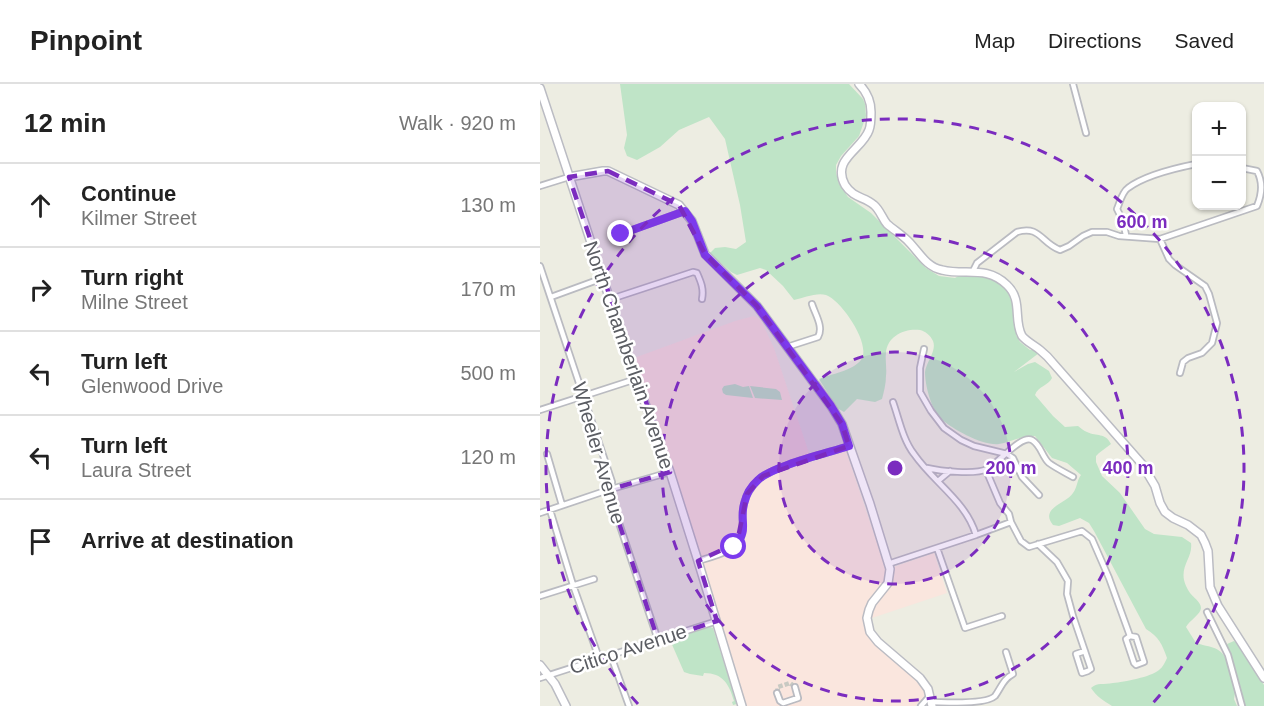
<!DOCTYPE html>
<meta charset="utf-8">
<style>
body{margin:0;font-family:Arial,sans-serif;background:#f6f6f6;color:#222}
.controls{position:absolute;right:18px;top:18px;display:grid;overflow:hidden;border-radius:12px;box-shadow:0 2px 4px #0004}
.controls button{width:54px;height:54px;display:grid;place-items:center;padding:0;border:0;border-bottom:2px solid #e0e0e0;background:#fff;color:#222;font:30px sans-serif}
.stop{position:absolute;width:18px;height:18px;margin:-14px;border:4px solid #7c3aed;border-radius:50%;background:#fff}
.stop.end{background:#7c3aed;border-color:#fff;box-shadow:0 2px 6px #0008}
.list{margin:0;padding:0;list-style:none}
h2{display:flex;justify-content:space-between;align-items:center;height:78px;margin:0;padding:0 24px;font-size:26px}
h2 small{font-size:20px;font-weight:400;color:#767676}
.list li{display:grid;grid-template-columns:39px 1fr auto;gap:18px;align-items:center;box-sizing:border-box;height:84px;padding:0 24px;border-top:2px solid #e0e0e0}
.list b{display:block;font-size:22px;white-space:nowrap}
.list p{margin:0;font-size:20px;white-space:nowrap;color:#767676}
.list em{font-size:20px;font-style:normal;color:#767676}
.icon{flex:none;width:33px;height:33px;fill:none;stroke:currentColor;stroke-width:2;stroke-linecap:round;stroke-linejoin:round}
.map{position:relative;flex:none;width:724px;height:622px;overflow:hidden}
header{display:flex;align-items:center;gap:36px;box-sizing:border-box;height:84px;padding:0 30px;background:#fff;border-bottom:2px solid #e0e0e0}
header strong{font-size:28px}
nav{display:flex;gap:33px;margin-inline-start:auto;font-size:21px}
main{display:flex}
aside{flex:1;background:#fff}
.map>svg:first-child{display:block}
</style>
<header>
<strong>Pinpoint</strong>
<nav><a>Map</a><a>Directions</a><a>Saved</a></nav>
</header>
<main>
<aside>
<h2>12 min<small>Walk · 920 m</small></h2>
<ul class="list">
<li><svg class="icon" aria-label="ahead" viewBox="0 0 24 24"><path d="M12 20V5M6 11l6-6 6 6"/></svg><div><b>Continue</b><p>Kilmer Street</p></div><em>130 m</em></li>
<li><svg class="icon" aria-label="right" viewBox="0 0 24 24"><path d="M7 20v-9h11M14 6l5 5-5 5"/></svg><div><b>Turn right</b><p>Milne Street</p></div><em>170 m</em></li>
<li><svg class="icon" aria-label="left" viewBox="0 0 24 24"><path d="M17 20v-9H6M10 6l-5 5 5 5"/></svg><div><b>Turn left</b><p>Glenwood Drive</p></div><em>500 m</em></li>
<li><svg class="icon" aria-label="left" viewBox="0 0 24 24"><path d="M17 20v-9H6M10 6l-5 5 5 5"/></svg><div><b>Turn left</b><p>Laura Street</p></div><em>120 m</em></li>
<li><svg class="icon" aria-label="arrive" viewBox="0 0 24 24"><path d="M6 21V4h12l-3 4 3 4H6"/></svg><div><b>Arrive at destination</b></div></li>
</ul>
</aside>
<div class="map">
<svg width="724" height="622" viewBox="0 0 724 622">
<rect width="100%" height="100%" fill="#edede2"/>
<!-- medical -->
<path fill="#fae6de" d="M214,232L221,236L234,264L272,378L306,367L343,477L345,486L394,469L407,509L323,537L327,551L382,602L385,610L384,614L375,622H206L183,556L164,480L94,274L195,237Z"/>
<!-- green -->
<path fill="#bfe4c7" d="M80,0H309L323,15L325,20L326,32L319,52L301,72L296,81V89L299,100L308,113L331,129L386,184L399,192L415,194C422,189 430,191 438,191C471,192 473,221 477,247L476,251L480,258L490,266H495L499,269L474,288L488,280L495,278L509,287L512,294C508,302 498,302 495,311L513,332L525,343L538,342C541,344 544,347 547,348C557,353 565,348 571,360L559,369L556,372V378L562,392L580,409L605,445L614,450L642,453L651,459C653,473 641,480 644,496C645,500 647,505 650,509C653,513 661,518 661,524C661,530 649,537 646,543L656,559C676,565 682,562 690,584C692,591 692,598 696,603L694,615L697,622H572C564,617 556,612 551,604C557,598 564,601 573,599C584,598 611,593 619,586C623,583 625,578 627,574C622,560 619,553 606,545L554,447L549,439L540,434L519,442L513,441C499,424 527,419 533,409C537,404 537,396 541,391L527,379L512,374L495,352C482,351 472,358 459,360C443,362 414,346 401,335C391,325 385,301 385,288C386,278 397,267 393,257C391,252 385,247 380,246C365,244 347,252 346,269C345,277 347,284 346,292C346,300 344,307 342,315L335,318L317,315L304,328L297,324L279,295C291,290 312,287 321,276C332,261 302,217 286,211C277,208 263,214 254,216L243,202L226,186L220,184L197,191L191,188L170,169L175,164L185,163L196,165L206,158L200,121L185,55L169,33L139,46L120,63L97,76L87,72L84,64L87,51Z
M195,300L203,303L209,302L213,314L186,311L183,309L182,305L184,302Z
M210,302L236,305L240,308L242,316L215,314Z
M170,543L173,544L197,620L193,621L192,618L194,617C189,600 183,589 164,589L163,592L150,590L144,588L130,556Z
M694,557L697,559L724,601V622H705L687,560Z"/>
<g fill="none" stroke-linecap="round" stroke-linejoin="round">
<!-- street-tunnel -->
<path stroke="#c8c9c2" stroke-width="4.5" stroke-dasharray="4.5 2" stroke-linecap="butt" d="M237,609L238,603L250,599L255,603"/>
<defs>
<path id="street" d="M533,0L546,49
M0,102L29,93
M81,150L145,127
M586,151L583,137L577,125C580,118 582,108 588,104C605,91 636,84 656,80
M620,155L629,175L635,181L665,202L669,210L677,239L672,259L662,269L648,274L643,278L640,289
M0,182L72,398L68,406L118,556
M433,187L437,179L477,148C500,141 501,159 520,166L529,162L543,152L552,148H567L579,152L620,155L717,122C722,110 723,98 717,87L702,84
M11,213L63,194
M71,215L153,188L157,189C161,198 164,205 162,215
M247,263L278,253C284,243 275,230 272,220
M384,265L380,284V308L391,327L404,344L421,356L434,362L467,370L473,374L482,393L499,411
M353,318C359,335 363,356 374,370C394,399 426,417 436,451
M0,326L96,295
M7,370L22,421
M387,384C400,387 435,391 447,385C458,380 481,350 492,356C501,361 502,373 509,379C514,383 526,389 533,393
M446,386L460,419L469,430L471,438L481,457L489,463L542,447L552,455L569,494L590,552L586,555L594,579L596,581L604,578L596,553L590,552
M398,397L410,387
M10,426L33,501L59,574
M0,429L68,406L130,388
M498,460L517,478L528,497L527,510L533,532L551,585L548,587L542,589L536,570L545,567
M397,464L425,544L462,532
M158,477C168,474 180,471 189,466C208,456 201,441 203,425C204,414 210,404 218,396C232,382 288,369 309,362
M348,480L436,451L471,438
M0,512L54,495
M667,528L688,571L702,622
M71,572L89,622
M0,594L177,537
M237,609L240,617L243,619L258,614L255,603
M392,618C405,618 446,621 455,612C461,604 463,595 473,590L466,568
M381,622L389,613"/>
<path id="secondary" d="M319,0C327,8 331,17 331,28C331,34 331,41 329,46C322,66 291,75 305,101C314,115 324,112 334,121C340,126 342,134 347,140C354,146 362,151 368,157C379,168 386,183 402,186C426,192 446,181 467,201C483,216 473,236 482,252C487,258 494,261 500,266C505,270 509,274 513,279L602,380L615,402L620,419L625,428L633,434L648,441L661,451L665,459L668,467L670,503L678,522L724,594
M0,4L96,295L130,388L158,477L202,622
M29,93L63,87H68L139,121L152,137L165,170L217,222L291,322L302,340L330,420L350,485L348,499L332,519L329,526L327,534L330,548L338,558L380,594L388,605L392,622
M0,581L15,600L26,622"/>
</defs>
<!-- street casing -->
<use href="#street" stroke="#babbc1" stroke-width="8"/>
<!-- secondary casing -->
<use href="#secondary" stroke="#bbbcc3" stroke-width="10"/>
<!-- street -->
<use href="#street" stroke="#fff" stroke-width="4.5"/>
<!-- secondary -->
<use href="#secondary" stroke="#fff" stroke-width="7"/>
</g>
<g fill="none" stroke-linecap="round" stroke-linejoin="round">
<!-- route -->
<path stroke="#7c3aed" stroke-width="8" d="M81,150L145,127L152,137L165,171L217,222L291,322L302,340L309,362C288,369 232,382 218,396C211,402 206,411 204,420C199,439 210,445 194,463"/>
</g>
<!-- marked area -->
<path fill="#7b2cbf" fill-opacity="0.2" stroke="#7b2cbf" stroke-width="4.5" stroke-dasharray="12 8" stroke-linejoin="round" d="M68,87L139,121L165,170L217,222L302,340L309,362L223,392L207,410L197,459L158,477L177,537L118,556L68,406L130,388L29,93Z"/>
<!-- distance rings -->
<circle cx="355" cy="384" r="116" fill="#7b2cbf" fill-opacity=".12"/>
<g fill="none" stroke="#7b2cbf" stroke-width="3" stroke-dasharray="10 8">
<circle cx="355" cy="384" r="116"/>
<circle cx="355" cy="384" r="233"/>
<path d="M98 620A349 349 0 1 1 612 620"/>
</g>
<g text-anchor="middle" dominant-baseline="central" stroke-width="5" stroke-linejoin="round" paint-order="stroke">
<!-- street labels -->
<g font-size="20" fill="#5b5d63" stroke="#fff">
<text transform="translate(89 271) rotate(71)">North Chamberlain Avenue</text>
<text transform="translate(59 369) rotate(74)">Wheeler Avenue</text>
<text transform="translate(88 565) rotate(-18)">Citico Avenue</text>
</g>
</g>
<circle cx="355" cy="384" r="9" fill="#7b2cbf" stroke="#fff" stroke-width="3"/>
<g font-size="18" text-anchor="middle" font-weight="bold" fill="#7b2cbf" stroke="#fff" stroke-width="5" stroke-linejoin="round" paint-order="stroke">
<text x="602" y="144">600 m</text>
<text x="471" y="390">200 m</text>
<text x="588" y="390">400 m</text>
</g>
</svg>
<div class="controls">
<button>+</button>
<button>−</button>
</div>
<div class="stop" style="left:194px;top:463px"></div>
<div class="stop end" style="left:81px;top:150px"></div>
</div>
</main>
